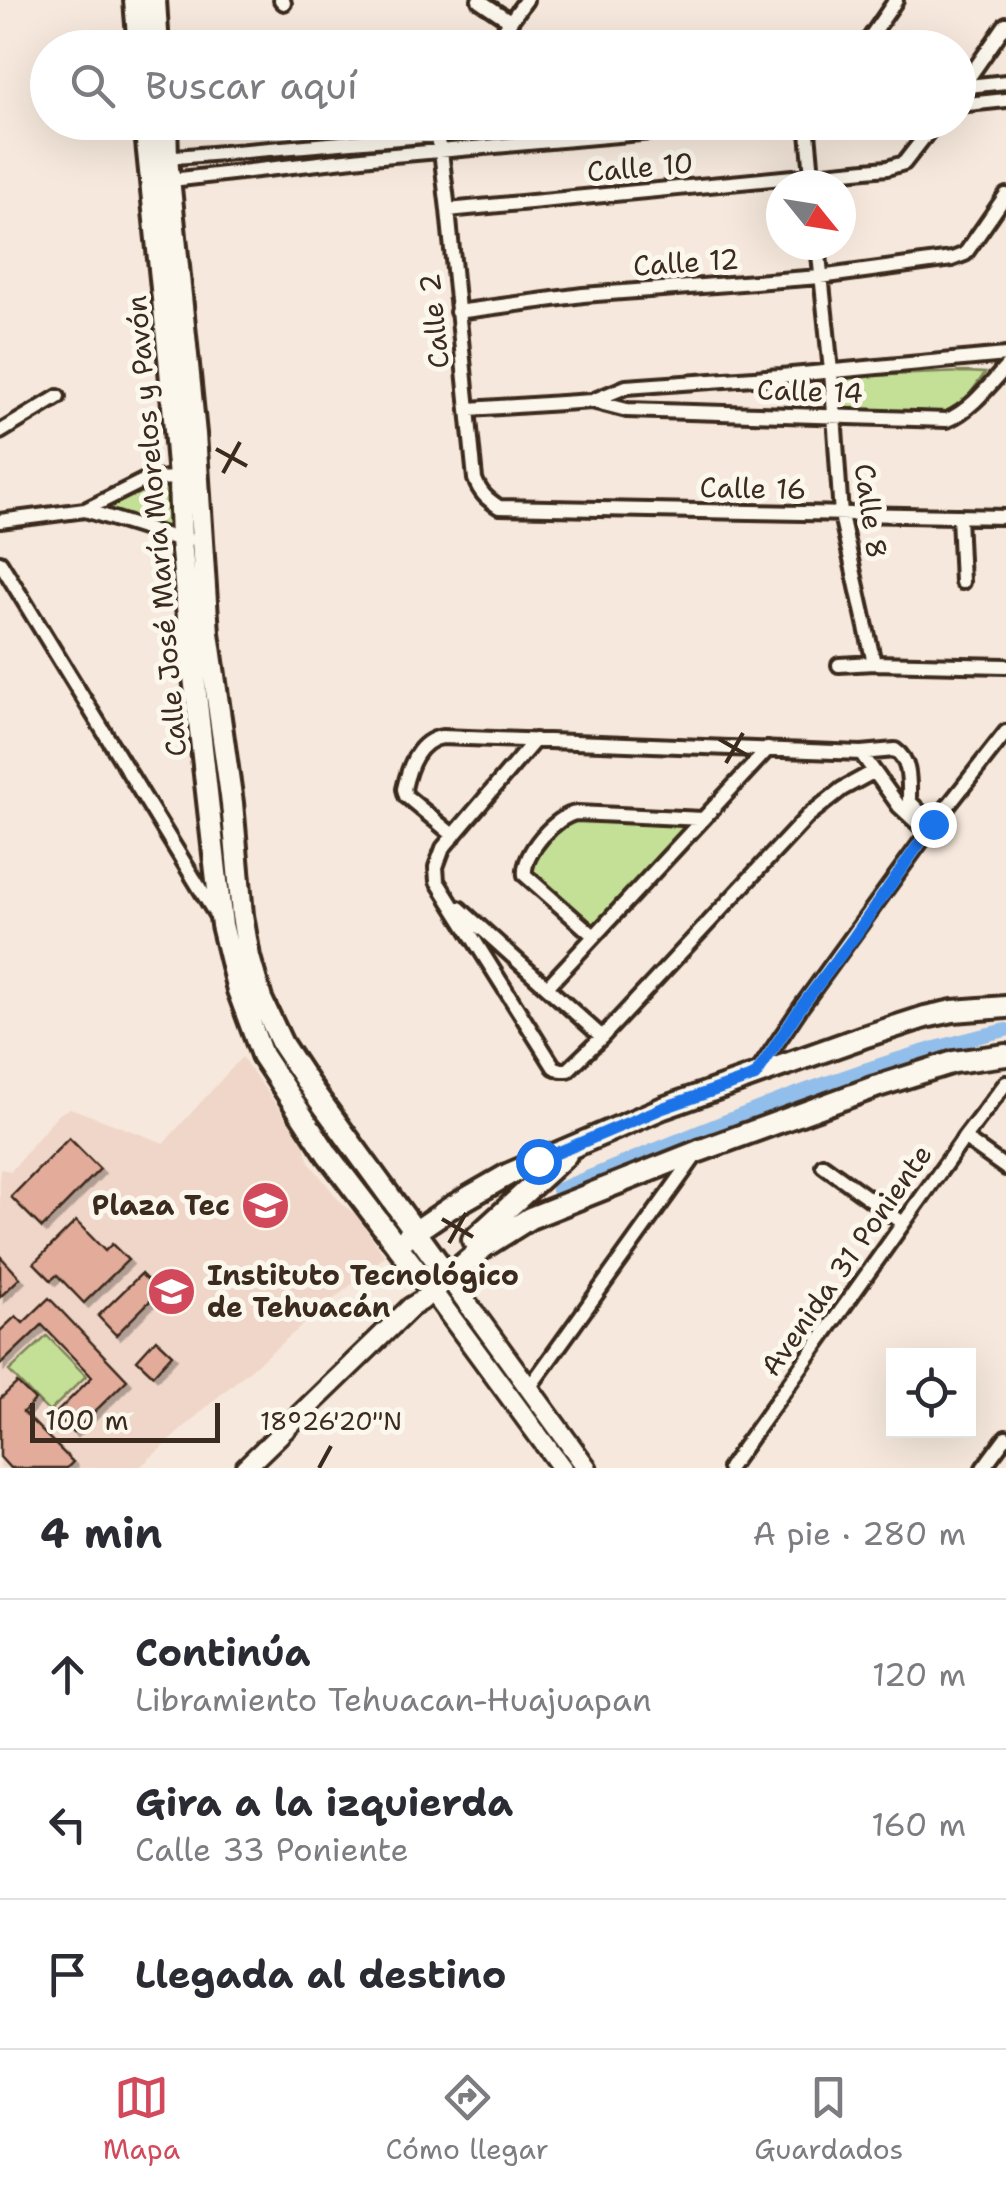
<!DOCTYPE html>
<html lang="es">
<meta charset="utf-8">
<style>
body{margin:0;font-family:"Shantell Sans",sans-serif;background:#f2f2f3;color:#2b2b33}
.controls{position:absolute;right:30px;bottom:30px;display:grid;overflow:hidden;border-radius:0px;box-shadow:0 10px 40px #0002}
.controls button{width:90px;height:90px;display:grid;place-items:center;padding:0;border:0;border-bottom:2px solid #e1e1e2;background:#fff;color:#2b2b33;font:50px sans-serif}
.compass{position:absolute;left:766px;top:170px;width:90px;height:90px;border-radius:50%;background:#fff;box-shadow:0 10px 40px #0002;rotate:120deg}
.scale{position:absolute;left:30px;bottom:25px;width:190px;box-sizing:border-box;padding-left:10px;border:5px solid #3b2a1e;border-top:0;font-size:28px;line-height:35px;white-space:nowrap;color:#3b2a1e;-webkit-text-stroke:8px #fbf7ec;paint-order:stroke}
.stop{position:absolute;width:30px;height:30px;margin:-22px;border:8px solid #1a73e8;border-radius:50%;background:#fff}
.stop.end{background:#1a73e8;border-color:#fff;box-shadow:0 2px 10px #0008}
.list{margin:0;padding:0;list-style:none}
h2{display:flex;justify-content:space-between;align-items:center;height:130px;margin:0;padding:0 40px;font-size:42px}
h2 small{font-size:32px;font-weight:400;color:#7c7c81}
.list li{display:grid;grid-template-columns:65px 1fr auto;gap:30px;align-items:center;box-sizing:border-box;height:150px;padding:0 40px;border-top:2px solid #e1e1e2}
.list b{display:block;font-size:38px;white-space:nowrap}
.list p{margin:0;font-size:32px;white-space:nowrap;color:#7c7c81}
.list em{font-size:32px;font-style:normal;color:#7c7c81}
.icon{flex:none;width:55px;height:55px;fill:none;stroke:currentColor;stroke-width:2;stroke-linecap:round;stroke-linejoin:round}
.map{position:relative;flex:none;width:1006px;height:1468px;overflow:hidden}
.search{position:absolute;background:#fff;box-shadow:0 10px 40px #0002;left:30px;right:30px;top:30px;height:110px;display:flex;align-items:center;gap:25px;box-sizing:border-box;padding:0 35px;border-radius:55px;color:#7c7c81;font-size:38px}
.sheet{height:580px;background:#fff}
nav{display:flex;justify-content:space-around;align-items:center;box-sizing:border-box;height:140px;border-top:2px solid #e1e1e2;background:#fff;font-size:28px;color:#7c7c81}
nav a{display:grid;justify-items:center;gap:5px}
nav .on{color:#d1495b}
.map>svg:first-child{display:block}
</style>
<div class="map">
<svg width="1006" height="1468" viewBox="0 0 1006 1468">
<defs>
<filter id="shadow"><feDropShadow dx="4.5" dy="4.5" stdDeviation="0" flood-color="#0004"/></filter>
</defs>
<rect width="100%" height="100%" fill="#f6e8dc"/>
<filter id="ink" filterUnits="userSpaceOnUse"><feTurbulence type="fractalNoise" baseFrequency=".01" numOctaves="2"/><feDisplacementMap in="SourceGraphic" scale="20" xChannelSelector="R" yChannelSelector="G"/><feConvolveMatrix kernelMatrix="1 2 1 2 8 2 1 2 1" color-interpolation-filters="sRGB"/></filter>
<g filter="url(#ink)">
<!-- built -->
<path fill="#f0d6c8" d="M242,1057L304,1143L309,1162L342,1204L355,1214L385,1256L212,1402L139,1468H0V1169L11,1171L57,1115L70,1108L164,1143Z"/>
<!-- green -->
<path fill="#c4e097" stroke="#80855a" stroke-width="2.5" d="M965,372L985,373L955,414L842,412L841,377Z
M147,486H170L168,528L139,521L106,507Z
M570,817L691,823L594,930L528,868Z
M47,1336L86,1376L49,1412L9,1371Z"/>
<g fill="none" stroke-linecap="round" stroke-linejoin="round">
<!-- canal -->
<path stroke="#92beeb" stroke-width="14" d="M558,1190C705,1130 850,1065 1006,1030"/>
</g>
<!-- building -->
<path fill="#e2ab9a" stroke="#3b2a1e" stroke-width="2.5" filter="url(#shadow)" d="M69,1138L100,1169L42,1228L11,1197Z
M76,1221L105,1251L112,1244L128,1260L84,1303L57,1275L51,1280L34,1263Z
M0,1256L20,1278L0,1297Z
M141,1274L159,1292L116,1335L98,1316Z
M49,1298L127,1380L73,1433L55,1414L92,1377L42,1325L0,1365V1331L16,1316L23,1323Z
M156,1339L172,1354L153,1375L137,1360Z
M17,1383L35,1400L23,1412L73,1462L67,1468H10L0,1457V1399Z"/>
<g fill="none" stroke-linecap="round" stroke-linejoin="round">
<defs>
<path id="street" d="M281,0L284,3
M479,0L510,21
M491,48L526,0
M863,48L896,0
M959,87L1006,82
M958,93L1006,24
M958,105L1006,100
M443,122L436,137L441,151L448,210L475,479C480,493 487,499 499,507L1006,517
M807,122L813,185
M164,158L590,122
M163,181L371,157L765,122
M448,210L887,168L904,163L936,122
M818,245L831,371L841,515L874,663
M457,312L583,295L820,277L952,259L965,254L1006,195
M592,401L627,410L947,420C971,410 989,386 1006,367
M469,409L592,401L626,387L781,376L1006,355
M0,432L58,397
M85,510L181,540H188
M959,516L962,582
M0,521L85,510L147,479L185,478
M0,562L218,918
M839,665L874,663L1006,666
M535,740L443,848L436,867L437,881L554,1067L561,1070H568L602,1037L808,816L842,789L873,772
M861,753L899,806L928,833
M454,836L406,796L404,789C409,766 418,741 442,737L861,753L895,750C911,761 909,782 909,801L933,825
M459,908L602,1037
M594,936L525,875C522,854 556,815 577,813L703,819
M547,987L768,749
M756,1074L801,1007L933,825L1006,732
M964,1138L1006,1168
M823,1165L903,1223
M529,1388L696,1155
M729,1468L964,1138L1006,1083
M983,1468L1006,1437"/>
<path id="secondary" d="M449,1278L587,1468
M245,1468L411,1307L421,1301L432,1291L562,1468"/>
<path id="primary" d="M135,0L139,48
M155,0L158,48
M145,122L169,357L179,478L181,540L191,650L222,925L238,990L262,1055L328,1155L432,1291L484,1247L530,1218L699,1151L875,1087L954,1062L1006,1055
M166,122L167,158L195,434L208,633L232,803L242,915L249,957L261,999L282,1044L313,1091L449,1278
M406,1238L450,1208L509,1174L663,1108L863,1037L925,1017L953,1011L1006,1007
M473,1240L566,1155"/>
</defs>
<!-- street casing -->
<use href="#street" stroke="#3b2a1e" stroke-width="20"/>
<!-- secondary casing -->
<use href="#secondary" stroke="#3b2a1e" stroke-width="25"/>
<!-- primary casing -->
<use href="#primary" stroke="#3b2a1e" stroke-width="28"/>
<!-- street -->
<use href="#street" stroke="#fbf7ec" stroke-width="12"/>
<!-- secondary -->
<use href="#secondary" stroke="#fbf7ec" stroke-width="18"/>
<!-- primary -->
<use href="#primary" stroke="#fbf7ec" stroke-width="20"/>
</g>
</g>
<g fill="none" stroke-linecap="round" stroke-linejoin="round" filter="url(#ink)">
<!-- route -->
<path stroke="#1a73e8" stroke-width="12" d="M538,1161L663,1108L755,1076L801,1007L854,937L933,824"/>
</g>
<!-- ticks -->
<path fill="none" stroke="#3b2a1e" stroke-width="4" d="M216,449L247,466M223,473L240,442M719,739L750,757M726,763L743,733M442,1219L473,1237M449,1243L466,1213M319,1468L331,1446"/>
<!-- icons -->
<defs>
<symbol id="school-disc" viewBox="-11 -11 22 22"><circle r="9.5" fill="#d1495b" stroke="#fbf7ec"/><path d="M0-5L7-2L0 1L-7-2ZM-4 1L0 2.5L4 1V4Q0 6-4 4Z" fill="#fff"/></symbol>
<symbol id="university-disc" viewBox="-11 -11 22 22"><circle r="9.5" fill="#d1495b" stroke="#fbf7ec"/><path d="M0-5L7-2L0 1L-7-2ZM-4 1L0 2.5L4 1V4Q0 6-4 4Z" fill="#fff"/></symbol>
</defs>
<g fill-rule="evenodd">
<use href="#school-disc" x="238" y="1178" width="55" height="55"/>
<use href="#university-disc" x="144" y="1264" width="55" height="55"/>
</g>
<g text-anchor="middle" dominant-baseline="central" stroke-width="10" stroke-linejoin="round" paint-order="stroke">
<!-- street labels -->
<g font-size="28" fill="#3b2a1e" stroke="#fbf7ec">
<text transform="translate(640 167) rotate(-5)">Calle 10</text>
<text transform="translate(686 262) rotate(-4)">Calle 12</text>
<text transform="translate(434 321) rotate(-96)">Calle 2</text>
<text transform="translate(810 391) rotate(2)">Calle 14</text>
<text transform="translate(753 488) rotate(1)">Calle 16</text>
<text transform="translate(871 511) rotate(82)">Calle 8</text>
<text transform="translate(156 526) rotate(-95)">Calle José María Morelos y Pavón</text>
<text transform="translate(846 1260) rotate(-55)">Avenida 31 Poniente</text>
</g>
<!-- poi labels -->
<g font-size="28" font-weight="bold" fill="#3b2a1e" stroke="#fbf7ec" text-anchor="end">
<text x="230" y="1205">Plaza Tec</text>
<text x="207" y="1275" text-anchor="start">Instituto Tecnológico<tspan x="207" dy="32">de Tehuacán</tspan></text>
</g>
</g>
<g font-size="25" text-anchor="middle" fill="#3b2a1e" stroke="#fbf7ec" stroke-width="10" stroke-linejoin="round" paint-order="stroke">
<text x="331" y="1430">18°26'20"N</text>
</g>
</svg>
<div class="controls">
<button><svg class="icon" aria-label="locate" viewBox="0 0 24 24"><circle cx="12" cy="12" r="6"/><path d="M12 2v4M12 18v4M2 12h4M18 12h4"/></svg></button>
</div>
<svg class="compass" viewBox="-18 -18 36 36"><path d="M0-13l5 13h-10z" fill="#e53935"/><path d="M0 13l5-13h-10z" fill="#7c7c81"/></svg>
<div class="scale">100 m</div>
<div class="stop" style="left:538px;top:1161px"></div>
<div class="stop end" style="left:933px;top:824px"></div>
<div class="search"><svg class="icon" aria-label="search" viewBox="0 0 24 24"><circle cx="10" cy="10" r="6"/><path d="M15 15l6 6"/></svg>Buscar aquí</div>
</div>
<section class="sheet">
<h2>4 min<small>A pie · 280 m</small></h2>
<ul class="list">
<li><svg class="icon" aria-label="ahead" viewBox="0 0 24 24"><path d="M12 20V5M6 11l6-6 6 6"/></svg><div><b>Continúa</b><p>Libramiento Tehuacan-Huajuapan</p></div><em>120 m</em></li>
<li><svg class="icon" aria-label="left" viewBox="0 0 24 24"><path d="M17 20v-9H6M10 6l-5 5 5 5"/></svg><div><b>Gira a la izquierda</b><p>Calle 33 Poniente</p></div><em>160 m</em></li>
<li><svg class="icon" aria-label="arrive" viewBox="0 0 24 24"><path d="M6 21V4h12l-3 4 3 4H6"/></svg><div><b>Llegada al destino</b></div></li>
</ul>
</section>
<nav>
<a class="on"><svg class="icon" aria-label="map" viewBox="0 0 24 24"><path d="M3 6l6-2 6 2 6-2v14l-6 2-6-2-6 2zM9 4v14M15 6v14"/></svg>Mapa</a>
<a><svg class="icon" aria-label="directions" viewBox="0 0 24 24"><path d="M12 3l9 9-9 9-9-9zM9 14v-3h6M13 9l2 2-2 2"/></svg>Cómo llegar</a>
<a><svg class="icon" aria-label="saved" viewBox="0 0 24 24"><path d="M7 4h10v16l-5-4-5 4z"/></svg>Guardados</a>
</nav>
